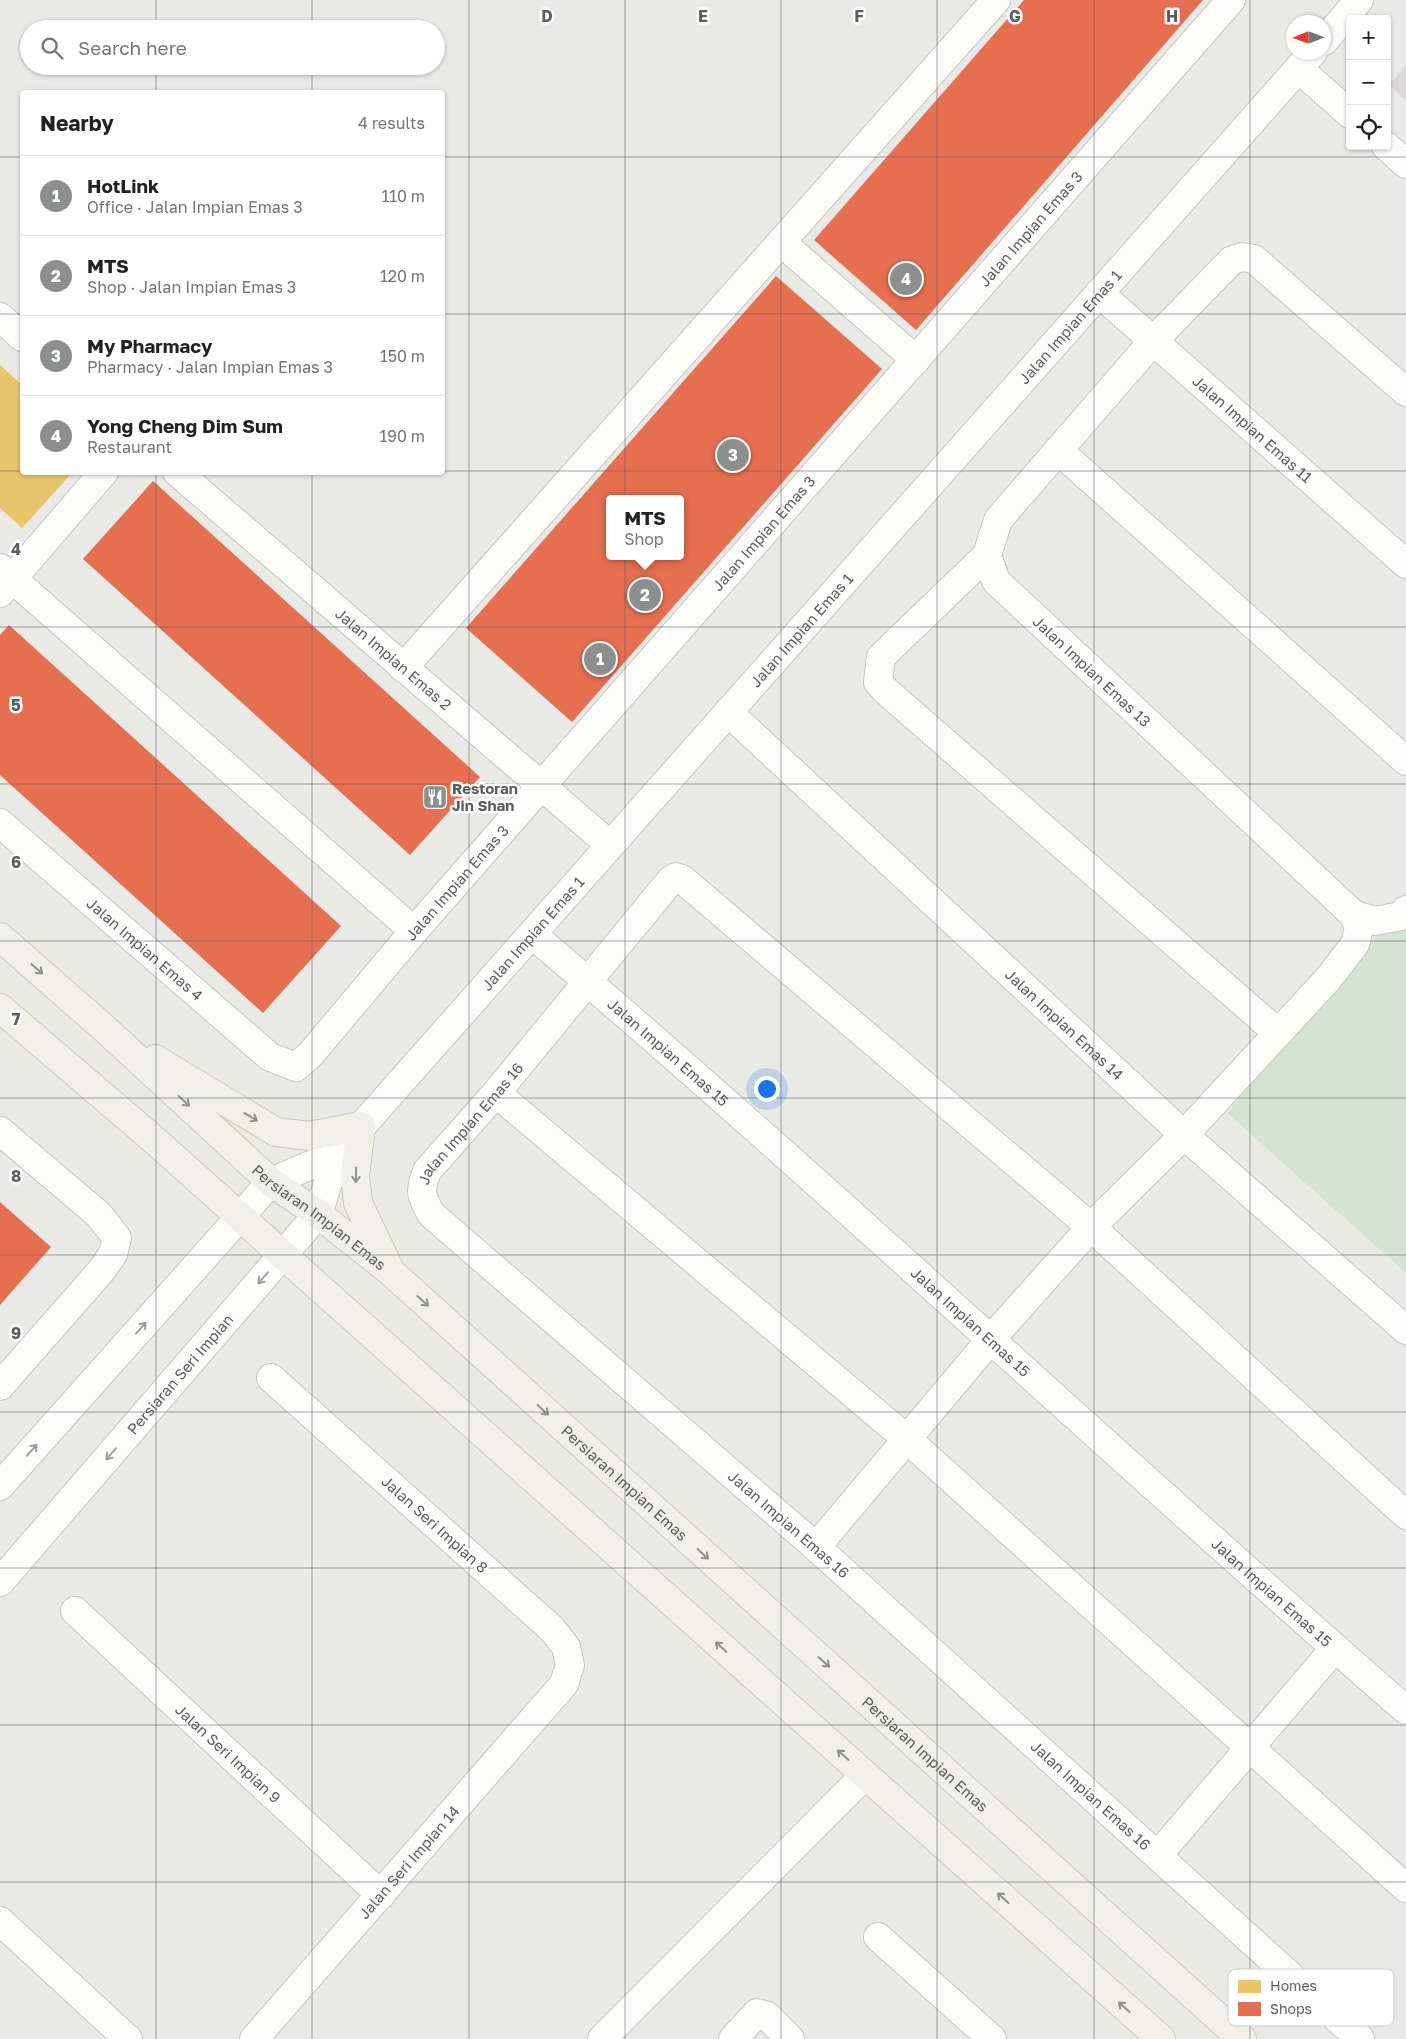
<!DOCTYPE html>
<meta charset="utf-8">
<style>
body{margin:0;font-family:"Golos Text",sans-serif;background:#f2f2f2;color:#202124}
.controls{position:absolute;right:15px;top:15px;display:grid;overflow:hidden;border-radius:5px;box-shadow:0 1px 4px #0004}
.controls button{width:45px;height:45px;display:grid;place-items:center;padding:0;border:0;border-bottom:1px solid #e0e0e0;background:#fff;color:#202124;font:25px sans-serif}
.compass{position:absolute;left:1286px;top:15px;width:45px;height:45px;border-radius:50%;background:#fff;box-shadow:0 1px 4px #0004;rotate:269deg}
.you{position:absolute;left:766px;top:1088px;width:18px;height:18px;margin:-12px;border:4px solid #fff;border-radius:50%;background:#1a73e8;box-shadow:0 0 0 8px #1a73e833}
.badge{display:grid;place-items:center;width:32px;height:32px;border-radius:50%;background:#8d8f8f;color:#fff;font-size:16px;font-weight:700}
.pin{position:absolute;translate:-50% -50%;border:2px solid #fff;box-shadow:0 1px 5px #0006}
.popup{position:absolute;left:606px;top:495px;width:78px;height:65px;box-sizing:border-box;display:grid;place-content:center;border-radius:5px;background:#fff;filter:drop-shadow(0 1px 4px #0005);font-size:16px;white-space:nowrap;color:#757577}
.popup b{font-size:19px;color:#202124}
.popup::after{content:'';position:absolute;left:50%;top:100%;margin-left:-10px;border:10px solid transparent;border-top-color:#fff}
.list{margin:0;padding:0;list-style:none}
h2{display:flex;justify-content:space-between;align-items:center;height:65px;margin:0;padding:0 20px;font-size:21px}
h2 small{font-size:16px;font-weight:400;color:#757577}
.list li{display:grid;grid-template-columns:32px 1fr auto;gap:15px;align-items:center;box-sizing:border-box;height:80px;padding:0 20px;border-top:1px solid #e0e0e0}
.list b{display:block;font-size:19px;white-space:nowrap}
.list p{margin:0;font-size:16px;white-space:nowrap;color:#757577}
.list em{font-size:16px;font-style:normal;color:#757577}
.icon{flex:none;width:28px;height:28px;fill:none;stroke:currentColor;stroke-width:2;stroke-linecap:round;stroke-linejoin:round}
.map{position:relative;flex:none;width:1406px;height:2039px;overflow:hidden}
.search{position:absolute;background:#fff;box-shadow:0 1px 4px #0004;left:20px;top:20px;width:425px;height:55px;display:flex;align-items:center;gap:12px;box-sizing:border-box;padding:0 18px;border-radius:28px;color:#757577;font-size:19px}
.panel{position:absolute;background:#fff;box-shadow:0 1px 4px #0004;left:20px;top:90px;width:425px;height:385px;border-radius:5px}
.map>svg:first-child{display:block}
</style>
<div class="map">
<svg width="1406" height="2039" viewBox="0 0 1406 2039">
<rect width="100%" height="100%" fill="#e9e9e5"/>
<!-- education -->
<path fill="#dbd9d5" d="M1406,65V100L1389,85Z"/>
<!-- green -->
<path fill="#d4e4d2" d="M1406,901V1273L1227,1113Z"/>
<!-- homes -->
<path fill="#e9c46a" d="M0,365L22,385V472H73L22,528L0,508Z"/>
<!-- shops -->
<path fill="#e76f51" fill-rule="evenodd" d="M1024,0H1203L916,330L814,240Z
M776,276L882,369L572,722L466,628ZM610,499H680V556H610Z
M153,481L480,777L410,855L83,559Z
M9,625L341,926L263,1013L0,775V635Z
M0,1202L51,1247L0,1305Z"/>
<g fill="none" stroke-linecap="round" stroke-linejoin="round">
<defs>
<g id="minor">
<path d="M1324,41L1359,0"/>
<path d="M1299,69L1350,114"/>
<path d="M1386,146L1406,164"/>
<path d="M781,242L916,360"/>
<path id="s1" d="M1099,293L1406,564"/>
<path d="M0,317L22,337"/>
<path d="M1058,450L1406,761"/>
<path id="s2" d="M177,472L610,845"/>
<path d="M987,555L881,657L878,682L886,691L1278,1033"/>
<path d="M0,568L414,931"/>
<path d="M0,593L104,472"/>
<path d="M403,668L996,0"/>
<path id="s3" d="M728,712L1184,1135L1406,1330"/>
<path id="s4" d="M0,823L270,1057L296,1067L310,1055L414,931L1231,0"/>
<path d="M1354,915L1375,921L1401,916L1406,910"/>
<path id="s5" d="M533,935C830,1187 1112,1455 1406,1710"/>
<path d="M496,1093L908,1440L1406,1888"/>
<path d="M0,1131L99,1215L117,1238L113,1254L101,1271L0,1386"/>
<path id="s6" d="M0,1486L271,1182L337,1154L1313,52"/>
<path d="M816,1547L991,1339L1091,1227L1184,1135L1328,979L1355,944L1359,928L1354,915L996,581L987,555L998,520L1153,341L1232,260L1243,257L1254,259L1406,392"/>
<path id="s7" d="M0,1582L318,1214L337,1154"/>
<path id="s8" d="M75,1611L381,1895"/>
<path d="M1158,1855L1335,1648"/>
<path d="M0,1921L128,2039"/>
<path d="M878,1937L992,2039"/>
<path id="s9" d="M254,2039L564,1684L570,1665L566,1647L552,1629L271,1378"/>
<path d="M602,2039L865,1775"/>
<path d="M733,2039L757,2013L767,2016L790,2039"/>
<path id="s10" d="M1360,2039L816,1547L431,1214C421,1196 419,1191 427,1171L496,1093L671,880L676,877L682,879L1091,1227L1406,1515"/>
</g>
<g id="major">
<path id="s11" d="M0,937L105,1029L271,1182L318,1214L391,1272L1242,2039"/>
<path d="M0,1008L153,1139L1161,2039"/>
<path d="M155,1059L276,1132L310,1136L361,1126L355,1176L358,1203L388,1266"/>
</g>
</defs>
<!-- minor casing -->
<use href="#minor" stroke="#c5c5c5" stroke-width="30"/>
<!-- major casing -->
<use href="#major" stroke="#cec8b6" stroke-width="30"/>
<!-- minor -->
<use href="#minor" stroke="#fcfcfb" stroke-width="28"/>
<!-- major -->
<use href="#major" stroke="#f1f0e8" stroke-width="28"/>
</g>
<!-- one-way arrows -->
<defs><path id="oneway-shaft" d="M-6 0H5M1.5-3L5.5 0L1.5 3" fill="none" stroke-width="1.6" stroke-linecap="round" stroke-linejoin="round" transform="scale(1.25)"/></defs>
<g stroke="#909190">
<use href="#oneway-shaft" transform="translate(37 969) rotate(41)"/>
<use href="#oneway-shaft" transform="translate(184 1101) rotate(43)"/>
<use href="#oneway-shaft" transform="translate(251 1117) rotate(31)"/>
<use href="#oneway-shaft" transform="translate(356 1175) rotate(91)"/>
<use href="#oneway-shaft" transform="translate(423 1301) rotate(42)"/>
<use href="#oneway-shaft" transform="translate(543 1410) rotate(42)"/>
<use href="#oneway-shaft" transform="translate(703 1554) rotate(42)"/>
<use href="#oneway-shaft" transform="translate(721 1647) rotate(-138)"/>
<use href="#oneway-shaft" transform="translate(824 1662) rotate(42)"/>
<use href="#oneway-shaft" transform="translate(843 1755) rotate(-138)"/>
<use href="#oneway-shaft" transform="translate(1003 1898) rotate(-138)"/>
<use href="#oneway-shaft" transform="translate(1124 2007) rotate(-138)"/>
</g>
<g stroke="#9b9d9f">
<use href="#oneway-shaft" transform="translate(263 1278) rotate(131)"/>
<use href="#oneway-shaft" transform="translate(141 1328) rotate(-48)"/>
<use href="#oneway-shaft" transform="translate(32 1450) rotate(-48)"/>
<use href="#oneway-shaft" transform="translate(111 1454) rotate(131)"/>
</g>
<!-- grid -->
<path fill="none" stroke="#5b5e61" stroke-width="1" stroke-opacity="0.55" d="M156,0V29M312,0V29M469,0V2039M625,0V2039M781,0V2039M937,0V2039M1094,0V2039M1250,0V2039M156,66V92M312,66V92M0,157H22M442,157H1406M0,314H22M442,314H1406M0,471H22M442,471H1406M156,472V2039M312,472V2039M0,627H1406M0,784H1406M0,941H1406M0,1098H1406M0,1255H1406M0,1412H1406M0,1568H1406M0,1725H1406M0,1882H1406"/>
<!-- icons -->
<defs>
<symbol id="restaurant-square" viewBox="-11 -11 22 22"><rect x="-9" y="-9" width="18" height="18" rx="4" fill="#8d8f8f" stroke="#fff"/><path d="M-5-6h1v4h1v-4h1v4h1v-4h1v5L-1.5 .5V6h-2V.5L-5-1ZM5-6V6H3V1.5H1.5Q1.5-4 5-6Z" fill="#fff"/></symbol>
</defs>
<g fill-rule="evenodd">
<use href="#restaurant-square" x="421" y="783" width="28" height="28"/>
</g>
<g text-anchor="middle" dominant-baseline="central" stroke-width="5" stroke-linejoin="round" paint-order="stroke">
<!-- street labels -->
<g font-size="15" fill="#5b5e61" stroke="#fff">
<text stroke="none"><textPath href="#s4" startOffset="1500">Jalan Impian Emas 3</textPath></text>
<text stroke="none"><textPath href="#s6" startOffset="1584">Jalan Impian Emas 1</textPath></text>
<text stroke="none"><textPath href="#s1" startOffset="205">Jalan Impian Emas 11</textPath></text>
<text stroke="none"><textPath href="#s4" startOffset="1095">Jalan Impian Emas 3</textPath></text>
<text stroke="none"><textPath href="#s6" startOffset="1179">Jalan Impian Emas 1</textPath></text>
<text stroke="none"><textPath href="#s2" startOffset="286">Jalan Impian Emas 2</textPath></text>
<text transform="translate(1092 671) rotate(43)">Jalan Impian Emas 13</text>
<text stroke="none"><textPath href="#s4" startOffset="630">Jalan Impian Emas 3</textPath></text>
<text stroke="none"><textPath href="#s6" startOffset="774">Jalan Impian Emas 1</textPath></text>
<text stroke="none"><textPath href="#s4" startOffset="192">Jalan Impian Emas 4</textPath></text>
<text stroke="none"><textPath href="#s3" startOffset="459">Jalan Impian Emas 14</textPath></text>
<text stroke="none"><textPath href="#s5" startOffset="179">Jalan Impian Emas 15</textPath></text>
<text stroke="none"><textPath href="#s10" startOffset="1352">Jalan Impian Emas 16</textPath></text>
<text stroke="none"><textPath href="#s11" startOffset="425">Persiaran Impian Emas</textPath></text>
<text stroke="none"><textPath href="#s5" startOffset="584">Jalan Impian Emas 15</textPath></text>
<text stroke="none"><textPath href="#s7" startOffset="275">Persiaran Seri Impian</textPath></text>
<text stroke="none"><textPath href="#s11" startOffset="830">Persiaran Impian Emas</textPath></text>
<text transform="translate(435 1524) rotate(42)">Jalan Seri Impian 8</text>
<text transform="translate(789 1524) rotate(41)">Jalan Impian Emas 16</text>
<text stroke="none"><textPath href="#s5" startOffset="989">Jalan Impian Emas 15</textPath></text>
<text stroke="none"><textPath href="#s8" startOffset="209">Jalan Seri Impian 9</textPath></text>
<text stroke="none"><textPath href="#s11" startOffset="1235">Persiaran Impian Emas</textPath></text>
<text transform="translate(1091 1795) rotate(42)">Jalan Impian Emas 16</text>
<text stroke="none"><textPath href="#s9" startOffset="235">Jalan Seri Impian 14</textPath></text>
</g>
<!-- poi labels -->
<g font-size="15" font-weight="bold" fill="#5b5e61" stroke="#fff" text-anchor="start">
<text x="452" y="788">Restoran<tspan x="452" dy="17">Jin Shan</tspan></text>
</g>
</g>
<!-- legend -->
<rect x="1228" y="1969" width="166" height="57" rx="8" fill="#fff" stroke="#cecfd0" stroke-width="1"/>
<rect x="1238" y="1980" width="23" height="13" fill="#e9c46a"/>
<rect x="1238" y="2002" width="23" height="14" fill="#e76f51"/>
<g font-size="14" fill="#5b5e61">
<text x="1270" y="1991">Homes</text>
<text x="1270" y="2014">Shops</text>
</g>
<g font-size="16" text-anchor="middle" font-weight="bold" fill="#5b5e61" stroke="#fff" stroke-width="5" stroke-linejoin="round" paint-order="stroke">
<text x="547" y="22">D</text>
<text x="703" y="22">E</text>
<text x="859" y="22">F</text>
<text x="1015" y="22">G</text>
<text x="1172" y="22">H</text>
<text x="16" y="555">4</text>
<text x="16" y="711">5</text>
<text x="16" y="868">6</text>
<text x="16" y="1025">7</text>
<text x="16" y="1182">8</text>
<text x="16" y="1339">9</text>
</g>
</svg>
<div class="controls">
<button>+</button>
<button>−</button>
<button><svg class="icon" aria-label="locate" viewBox="0 0 24 24"><circle cx="12" cy="12" r="6"/><path d="M12 2v4M12 18v4M2 12h4M18 12h4"/></svg></button>
</div>
<svg class="compass" viewBox="-18 -18 36 36"><path d="M0-13l5 13h-10z" fill="#e53935"/><path d="M0 13l5-13h-10z" fill="#757577"/></svg>
<div class="you"></div>
<div class="pin badge" style="left:600px;top:659px">1</div>
<div class="pin badge" style="left:645px;top:595px">2</div>
<div class="popup"><b>MTS</b>Shop</div>
<div class="pin badge" style="left:733px;top:455px">3</div>
<div class="pin badge" style="left:906px;top:279px">4</div>
<div class="search"><svg class="icon" aria-label="search" viewBox="0 0 24 24"><circle cx="10" cy="10" r="6"/><path d="M15 15l6 6"/></svg>Search here</div>
<section class="panel">
<h2>Nearby<small>4 results</small></h2>
<ul class="list">
<li><span class="badge">1</span><div><b>HotLink</b><p>Office · Jalan Impian Emas 3</p></div><em>110 m</em></li>
<li><span class="badge">2</span><div><b>MTS</b><p>Shop · Jalan Impian Emas 3</p></div><em>120 m</em></li>
<li><span class="badge">3</span><div><b>My Pharmacy</b><p>Pharmacy · Jalan Impian Emas 3</p></div><em>150 m</em></li>
<li><span class="badge">4</span><div><b>Yong Cheng Dim Sum</b><p>Restaurant</p></div><em>190 m</em></li>
</ul>
</section>
</div>
